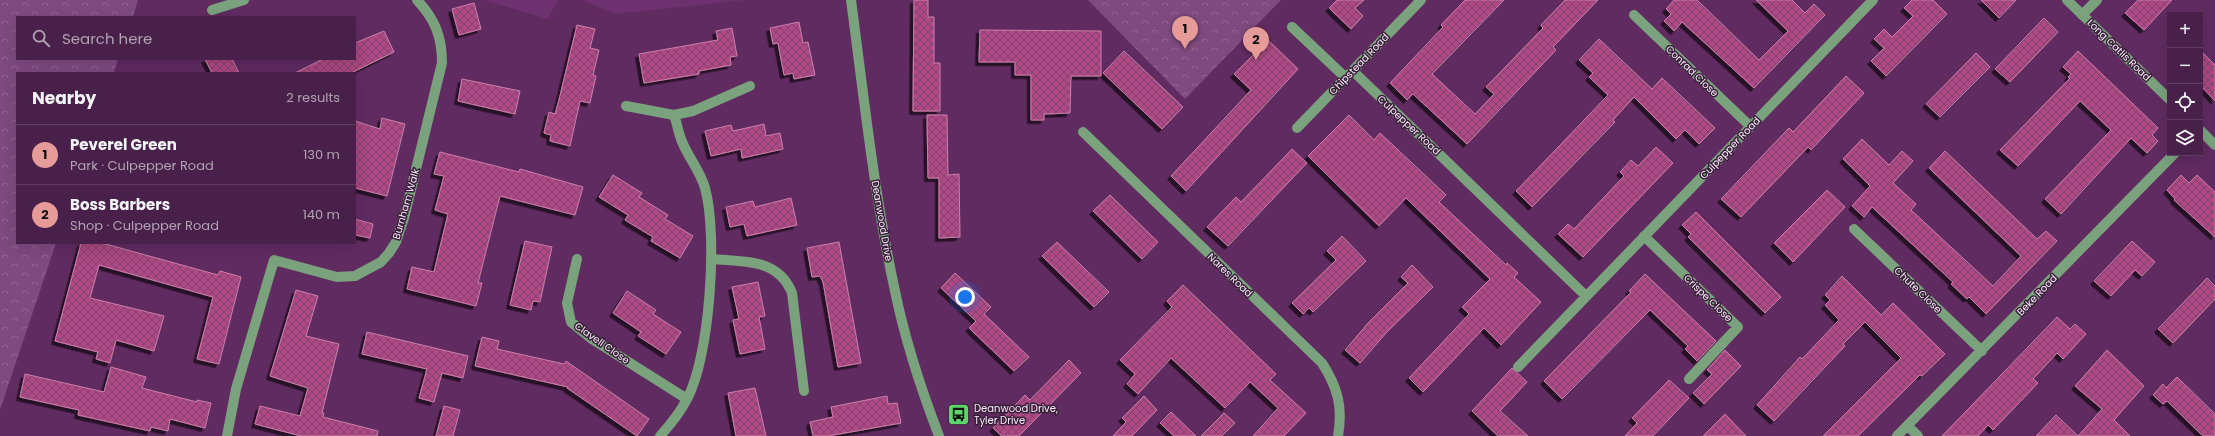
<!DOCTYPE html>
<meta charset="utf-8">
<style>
body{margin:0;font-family:Poppins,sans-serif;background:#522d53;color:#f1f3f6}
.controls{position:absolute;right:12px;top:12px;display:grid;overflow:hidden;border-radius:0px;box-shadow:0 4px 16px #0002}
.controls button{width:36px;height:36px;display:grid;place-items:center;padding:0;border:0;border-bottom:1px solid #603e61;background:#482049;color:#f1f3f6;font:20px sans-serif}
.you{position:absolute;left:965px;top:297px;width:14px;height:14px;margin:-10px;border:3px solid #fff;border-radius:50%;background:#1a73e8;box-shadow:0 0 0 6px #1a73e833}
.badge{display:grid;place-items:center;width:26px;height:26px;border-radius:50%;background:#e69b98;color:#111;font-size:13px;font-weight:700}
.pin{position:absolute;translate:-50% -33px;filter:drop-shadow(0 1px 2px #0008)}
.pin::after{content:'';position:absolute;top:21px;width:14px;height:12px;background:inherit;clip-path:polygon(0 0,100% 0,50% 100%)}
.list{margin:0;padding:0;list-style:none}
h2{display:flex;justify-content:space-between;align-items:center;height:52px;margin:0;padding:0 16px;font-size:17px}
h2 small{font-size:13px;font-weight:400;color:#b1a3b4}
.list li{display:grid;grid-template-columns:26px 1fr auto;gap:12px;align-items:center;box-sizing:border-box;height:60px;padding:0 16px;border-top:1px solid #603e61}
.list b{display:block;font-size:15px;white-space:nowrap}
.list p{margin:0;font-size:13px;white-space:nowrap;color:#b1a3b4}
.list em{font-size:13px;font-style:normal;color:#b1a3b4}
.icon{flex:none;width:22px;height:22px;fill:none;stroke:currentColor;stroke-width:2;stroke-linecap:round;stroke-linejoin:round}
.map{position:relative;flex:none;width:2215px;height:436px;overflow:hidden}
.search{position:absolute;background:#482049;box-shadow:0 4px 16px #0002;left:16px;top:16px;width:340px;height:44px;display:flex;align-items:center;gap:10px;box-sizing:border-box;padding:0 14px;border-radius:0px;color:#b1a3b4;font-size:15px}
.panel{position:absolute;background:#482049;box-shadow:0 4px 16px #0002;left:16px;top:72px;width:340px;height:172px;border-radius:0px}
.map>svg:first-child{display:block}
</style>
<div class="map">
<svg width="2215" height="436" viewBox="0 0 2215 436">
<defs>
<pattern id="forest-crowns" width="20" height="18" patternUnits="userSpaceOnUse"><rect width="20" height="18" fill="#7e4a7f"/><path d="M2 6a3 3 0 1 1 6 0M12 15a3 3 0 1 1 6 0" fill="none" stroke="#916492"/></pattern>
<pattern id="building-cross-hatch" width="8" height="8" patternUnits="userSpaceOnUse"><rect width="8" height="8" fill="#b04686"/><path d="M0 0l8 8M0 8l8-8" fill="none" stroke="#7e4669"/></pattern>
<filter id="shadow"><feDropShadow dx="-3.5" dy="3.5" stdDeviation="0" flood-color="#0009"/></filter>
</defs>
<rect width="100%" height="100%" fill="#602b61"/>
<!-- built -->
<path fill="#6c316e" d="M484,0H558L548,19Z
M583,0H746L615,14Z"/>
<!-- forest -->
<path fill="url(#forest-crowns)" d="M0,0H138L133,17H17V59H118L114,73H17V243H56L0,410Z
M1088,0H1281L1185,99Z"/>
<!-- building -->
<path fill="url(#building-cross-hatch)" stroke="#cc80aa" filter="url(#shadow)" d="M914,0H928V17H934V63H940V111H913Z
M1337,0H1364L1355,8L1363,16L1351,29L1329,8Z
M1465,0H1504L1432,74L1475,114L1494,94L1486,87L1543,28L1541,25L1565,0H1598L1553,47L1556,50L1467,144L1413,94L1407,100L1390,83L1443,27L1441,25Z
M1674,0H1697L1759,60L1788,31L1756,0H1792L1805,13L1814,4L1825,15L1754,88L1682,22L1674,31L1664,21L1671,14L1666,9Z
M1912,0H1933L1947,14L1886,76L1871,61L1884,48L1874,39L1884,29L1892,37L1913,16L1904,8Z
M1981,0H2016L1999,18Z
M2138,0H2172L2144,30L2125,13Z
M474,3L481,29L459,35L452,9Z
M2044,18L2058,32L2010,82L1995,69Z
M799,22L803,43L808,42L815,75L794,79L793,73L784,75L778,43L773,44L770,28Z
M577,25L595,29L590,48L599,50L593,75L596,76L590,103L580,101L570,146L550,141L551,135L544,133L549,112L555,114L559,100Z
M732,28L737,56L730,57L731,65L699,71V74L644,83L639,54L718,40L716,31Z
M980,30L1101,31V76H1071L1070,113L1044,114V120H1031V75H1015V62H979Z
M384,31L394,52L351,73H295L323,59H355V43Z
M1599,39L1652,89L1662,78L1715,128L1699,144L1685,130L1676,139L1634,97L1613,120L1615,122L1532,207L1516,191L1608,95L1589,77L1593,73L1579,60Z
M1268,40L1298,69L1186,191L1171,176L1251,90L1234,74Z
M2200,50L2215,65V101L2200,85Z
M1124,51L1183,107L1162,129L1103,73Z
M2078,51L2158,128L2152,135L2158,141L2147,153L2131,138L2061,214L2045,199L2111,130L2080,101L2018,166L2000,150L2070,78L2068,77L2071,74L2063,67Z
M1976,53L1990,67L1940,117L1926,104Z
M205,59H232L239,73H212Z
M1846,76L1864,93L1811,150L1808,147L1741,217L1721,199L1789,128L1793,132Z
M462,79L520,91L515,114L458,101Z
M927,115H947L948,175L959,174L960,237L939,238V178H928Z
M1349,115L1374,140L1380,133L1446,195L1439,202L1506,265L1507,263L1518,273L1514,277L1541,302L1501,345L1484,328L1423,392L1409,378L1469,314L1462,307L1490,279L1406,198L1379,226L1308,156Z
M382,118L405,124L387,196L355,188V121L380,129Z
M764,124L766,136L780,133L783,149L742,158L741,149L711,156L705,131L731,125L733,131Z
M1862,139L1889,165L1902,151L1913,161L1893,183L1916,204L1911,210L1993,286L2021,256L1929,168L1945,151L2037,239L2046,231L2057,241L1986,314L1969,297L1967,299L1951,284L1953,282L1872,207L1864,217L1852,206L1870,186L1843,159Z
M1656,147L1673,163L1583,257L1558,234L1568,224L1574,229L1624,176L1620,172L1631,160L1638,166Z
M1292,149L1307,163L1228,246L1207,227L1236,197L1241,202Z
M440,152L519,172L520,169L583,187L575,215L500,196L478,283H482L476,306L407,289L412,267L434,272L448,214L435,210L444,176L434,174Z
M613,175L642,193L639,197L668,215L665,219L693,236L680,258L651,241L653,237L625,220L628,215L599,197Z
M2181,175L2189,183L2197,175L2215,192V237L2174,200L2175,199L2167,190Z
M1827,190L1845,207L1793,262L1774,243Z
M1110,195L1158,242L1142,259L1093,211Z
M791,198L797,225L747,236L744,224L730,227L726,207L753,201L755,207Z
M1696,212L1781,297L1765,313L1688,237L1691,234L1682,225Z
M355,219L373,224L370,238L355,235Z
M1342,236L1366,261L1313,312L1309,308L1303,314L1292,303L1336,260L1327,251Z
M525,241L552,247L540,302L533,301L531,310L510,305Z
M2132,241L2155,262L2142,276L2135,270L2111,296L2094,281Z
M839,242L861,363L838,367L823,282L820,276L812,277L807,248Z
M1057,242L1109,292L1094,307L1042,256Z
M81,243H102L218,275L220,271L241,277L219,364L197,359L213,297L99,265L90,298L164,316L154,351L116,340L110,363L96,359L98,352L55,341Z
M1412,265L1433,287L1386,333L1360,363L1345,350L1368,323L1408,283L1401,277Z
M955,273L991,307L984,314L1029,357L1014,371L969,328L976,321L941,288Z
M1645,274L1716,341L1697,361L1685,349L1688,346L1650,310L1562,399L1544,381L1631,292L1629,291Z
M1842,276L1881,315L1893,303L1945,354L1922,376L1920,375L1858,436H1823L1901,358L1865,322L1843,344L1845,346L1774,421L1757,405L1800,357L1802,359L1839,320L1825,305L1830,300L1825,295Z
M2207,278L2215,286V299L2173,343L2158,329Z
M758,282L765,316L759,317L765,349L740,354L733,320L739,319L732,287Z
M1183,285L1276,374L1270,380L1306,413L1284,436H1253L1278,408L1250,382L1225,408L1171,358L1138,394L1127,384L1135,374L1120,360L1172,307L1167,301Z
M296,290L318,296L306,336L339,344L322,413H324L323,417L378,431L377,436H301L255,424L260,406L300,416L308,388L270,376Z
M627,291L656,310L653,314L681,332L666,354L638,336L641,332L613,313Z
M2057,317L2070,329L2075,324L2086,334L2063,359L2057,353L2033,379L2038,383L1993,430L1988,425L1978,436H1942Z
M367,332L468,356L463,378L442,373L434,402L419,398L427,369L362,354Z
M482,337L499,341L497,349L564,364L566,361L649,419L637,436L567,388L568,387L475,366Z
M1725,350L1741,366L1704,404L1693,393L1712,374L1707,370Z
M2107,350L2144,386L2114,420L2130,436H2078L2102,409L2075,386Z
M1069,360L1081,373L1019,436H1002L993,428L1025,395L1030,400Z
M111,367L146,377L142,388L197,402V400L211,403L205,428L170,419L168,431L151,427L150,431L78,415L79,410L20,397L25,374L104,392Z
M1512,368L1527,382L1500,411L1528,436H1498L1472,411Z
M2177,377L2215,414V436H2203L2167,401L2163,404L2153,395L2163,384L2166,388Z
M1669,380L1689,398L1653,436H1625L1637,423L1632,418Z
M755,388L766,436H736L728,393Z
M887,396L888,404L897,403L901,423L828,436H813L810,422L833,417L831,407Z
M1144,396L1157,410L1132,436H1113L1126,422L1122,418Z
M444,406L460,410L453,436H436Z
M1171,412L1196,436H1174L1160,423Z
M1224,413L1235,423L1222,436H1201Z
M1725,414L1746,436H1703Z
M2056,415L2078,436H2036Z"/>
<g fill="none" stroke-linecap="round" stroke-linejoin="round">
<!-- minor -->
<path stroke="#7aa27d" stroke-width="10" d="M851,0C864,97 874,195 895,291C905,340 921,389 939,436
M2067,0L2170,100
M212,10L244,0
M1634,15L1750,126
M2082,15L2097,0
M1292,27L1346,78
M1353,71L1586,296
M626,106L674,115L693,111L750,86
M1297,128L1421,0
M2200,130L2215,145
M1083,132L1322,363C1338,388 1343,407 1338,436
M1854,229L1982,351
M1644,236L1738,327L1689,379
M577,259L567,303L571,322L592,339L687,399
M712,259C744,262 778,258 792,293L804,391
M1518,367L1873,0
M1908,426L1918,436
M227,436L236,389L274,260L337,277L355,276L381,262L389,253L396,242L404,218L442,63C442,37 435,19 417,0
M660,436C670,425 680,413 687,399C710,357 718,234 705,188C700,170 687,156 681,139C678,131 677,123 674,115
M1897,436L2175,153"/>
</g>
<!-- icons -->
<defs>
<symbol id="bus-square" viewBox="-11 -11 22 22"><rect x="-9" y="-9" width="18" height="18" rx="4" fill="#5cd56d" stroke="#372038"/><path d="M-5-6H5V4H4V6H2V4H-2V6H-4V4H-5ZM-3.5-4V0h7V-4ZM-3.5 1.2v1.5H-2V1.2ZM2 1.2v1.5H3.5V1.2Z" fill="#111"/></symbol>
</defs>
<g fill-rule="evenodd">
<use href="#bus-square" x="946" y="402" width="25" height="25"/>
</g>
<g text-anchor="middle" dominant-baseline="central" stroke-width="3" stroke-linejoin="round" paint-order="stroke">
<!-- street labels -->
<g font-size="10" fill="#fdeafd" stroke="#372038">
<text transform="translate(2119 50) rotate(44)">Long Catlis Road</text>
<text transform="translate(1359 64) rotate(-46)">Chipstead Road</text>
<text transform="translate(1692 71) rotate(44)">Conrad Close</text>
<text transform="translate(1409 125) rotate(43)">Culpepper Road</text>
<text transform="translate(1730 148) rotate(-46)">Culpepper Road</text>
<text transform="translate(406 204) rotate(-74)">Burnham Walk</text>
<text transform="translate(882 221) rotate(80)">Deanwood Drive</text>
<text transform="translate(1230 275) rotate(44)">Nares Road</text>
<text transform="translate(1918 290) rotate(44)">Chute Close</text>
<text transform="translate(2037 295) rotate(-46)">Beke Road</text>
<text transform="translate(1708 298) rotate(44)">Crispe Close</text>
<text transform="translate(602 343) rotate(35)">Clavell Close</text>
</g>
<!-- poi labels -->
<g font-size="10" fill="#fdeafd" stroke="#372038" text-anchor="start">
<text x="974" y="408">Deanwood Drive,<tspan x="974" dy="12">Tyler Drive</tspan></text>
</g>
</g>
</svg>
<div class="controls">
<button>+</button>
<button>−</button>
<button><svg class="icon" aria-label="locate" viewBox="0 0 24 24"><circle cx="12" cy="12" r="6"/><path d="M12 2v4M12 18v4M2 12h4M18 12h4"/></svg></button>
<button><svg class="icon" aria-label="layers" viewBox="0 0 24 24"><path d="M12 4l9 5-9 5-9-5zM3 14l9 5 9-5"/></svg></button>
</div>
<div class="you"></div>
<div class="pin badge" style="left:1185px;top:49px">1</div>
<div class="pin badge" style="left:1256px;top:60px">2</div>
<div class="search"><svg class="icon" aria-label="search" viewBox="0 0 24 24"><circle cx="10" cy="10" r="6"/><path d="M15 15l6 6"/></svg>Search here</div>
<section class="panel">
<h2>Nearby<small>2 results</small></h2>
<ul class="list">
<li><span class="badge">1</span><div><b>Peverel Green</b><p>Park · Culpepper Road</p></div><em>130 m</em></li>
<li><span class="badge">2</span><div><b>Boss Barbers</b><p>Shop · Culpepper Road</p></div><em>140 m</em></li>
</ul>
</section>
</div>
